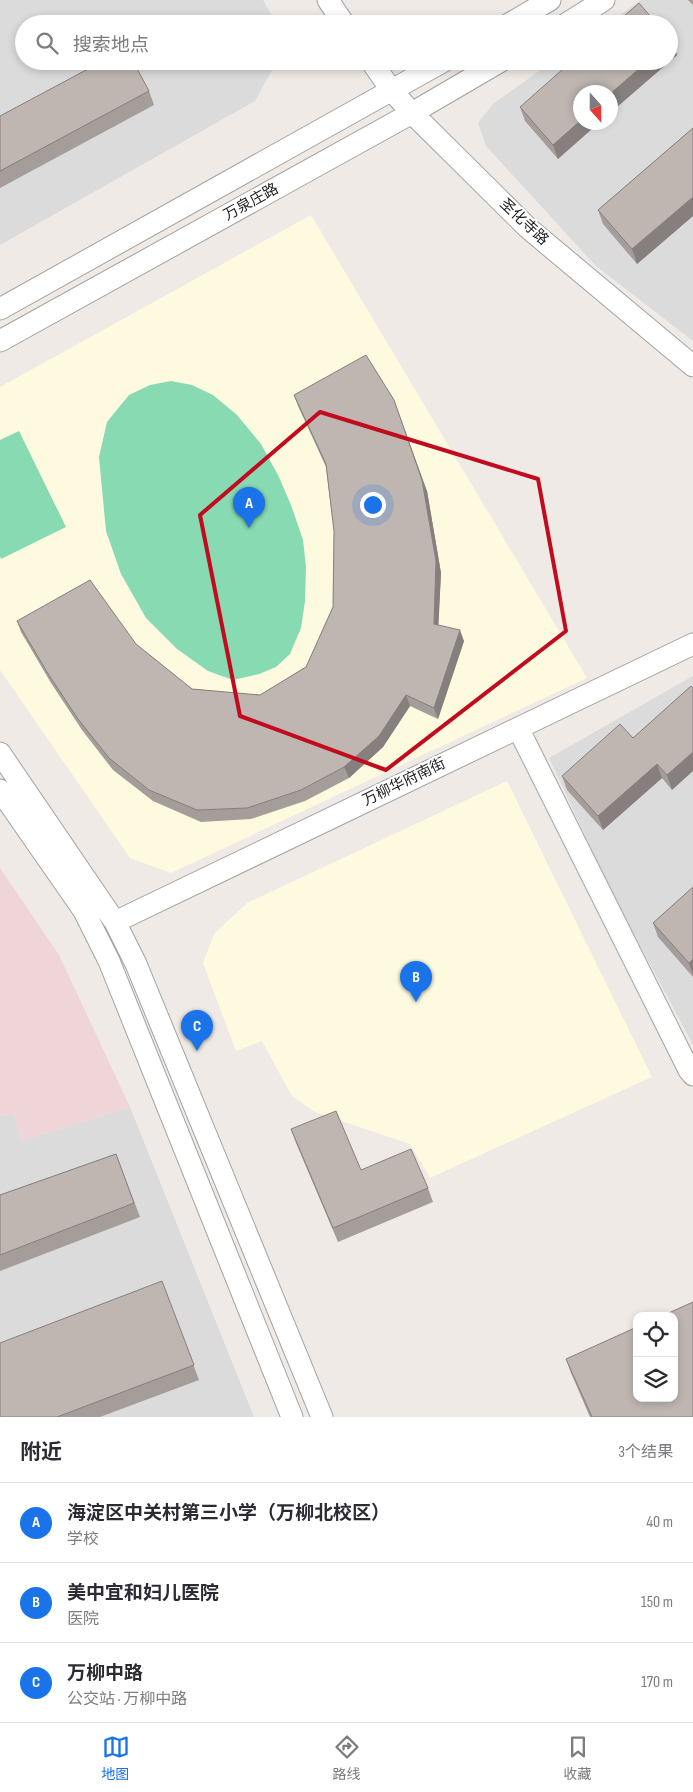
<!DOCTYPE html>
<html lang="zh">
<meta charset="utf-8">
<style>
body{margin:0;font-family:"Sofia Sans Condensed","Noto Sans SC",sans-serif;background:#f7f7f7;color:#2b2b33}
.controls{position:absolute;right:15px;bottom:15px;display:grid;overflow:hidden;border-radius:10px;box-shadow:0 2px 8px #0003}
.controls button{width:45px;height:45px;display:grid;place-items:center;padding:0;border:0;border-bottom:1px solid #e1e1e2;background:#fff;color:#2b2b33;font:25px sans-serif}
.compass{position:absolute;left:573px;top:85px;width:45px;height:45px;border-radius:50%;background:#fff;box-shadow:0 2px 8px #0003;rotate:159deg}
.you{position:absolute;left:372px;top:504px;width:18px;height:18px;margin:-12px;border:4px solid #fff;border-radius:50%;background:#1a73e8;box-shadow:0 0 0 8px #1a73e833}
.badge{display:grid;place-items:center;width:32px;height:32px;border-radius:50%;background:#1a73e8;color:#fff;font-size:16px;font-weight:700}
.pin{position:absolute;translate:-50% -41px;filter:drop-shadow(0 1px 2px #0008)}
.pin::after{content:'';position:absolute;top:26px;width:18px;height:15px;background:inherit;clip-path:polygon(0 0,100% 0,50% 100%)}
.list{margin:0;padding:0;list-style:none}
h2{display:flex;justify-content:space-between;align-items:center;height:65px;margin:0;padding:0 20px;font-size:21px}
h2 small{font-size:16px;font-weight:400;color:#7c7c81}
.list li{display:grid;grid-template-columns:32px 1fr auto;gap:15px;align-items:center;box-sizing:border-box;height:80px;padding:0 20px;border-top:1px solid #e1e1e2}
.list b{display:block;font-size:19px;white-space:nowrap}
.list p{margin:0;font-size:16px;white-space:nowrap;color:#7c7c81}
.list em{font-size:16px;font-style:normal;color:#7c7c81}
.icon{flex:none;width:28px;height:28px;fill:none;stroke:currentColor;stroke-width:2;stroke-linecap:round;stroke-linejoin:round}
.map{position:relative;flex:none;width:693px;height:1417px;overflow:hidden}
.search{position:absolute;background:#fff;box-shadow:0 2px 8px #0003;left:15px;right:15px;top:15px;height:55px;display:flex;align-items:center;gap:12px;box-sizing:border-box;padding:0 18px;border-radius:28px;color:#7c7c81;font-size:19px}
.sheet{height:305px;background:#fff}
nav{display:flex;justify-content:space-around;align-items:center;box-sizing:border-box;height:70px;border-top:1px solid #e1e1e2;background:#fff;font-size:14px;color:#7c7c81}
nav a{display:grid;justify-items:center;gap:2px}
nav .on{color:#1a73e8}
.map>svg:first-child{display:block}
</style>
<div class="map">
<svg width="693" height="1417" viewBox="0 0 693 1417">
<rect width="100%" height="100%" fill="#efeae5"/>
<!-- residential -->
<path fill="#dcdbdb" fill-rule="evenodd" d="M0,0H263L277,24H24V61H277L255,101L0,245Z
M641,0H693V341L596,266L486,146L478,123L493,104L553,61H669V24H607ZM580,92H610V122H580Z
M693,676V1045L610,889L549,758Z
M130,1107L254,1417H0V1116L14,1113L21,1141Z"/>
<!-- commercial -->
<path fill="#efd5d7" d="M0,868L59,955L130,1107L21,1141L14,1113L0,1116Z"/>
<!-- education -->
<path fill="#fdfadf" d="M311,215L587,678L171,873L130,858L0,670V387Z
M507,781L652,1077L430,1178L410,1144L315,1112L292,1096L262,1041L236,1051L203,963L214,934L247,903Z"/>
<!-- pitch -->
<path fill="#87dab1" d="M171,381L192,385L213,395L237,415L261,444L278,475L291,505L303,540L306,567L305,601L301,628L290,654L276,667L259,674L233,680L208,671L177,649L146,618L121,574L106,531L99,457L107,422L129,395L150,385Z
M19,431L66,527L1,559L0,556V440Z"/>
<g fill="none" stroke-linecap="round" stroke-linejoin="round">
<defs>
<path id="minor" d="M328,0L344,24
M509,24L550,0
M566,24L604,0
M371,61L392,91L412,113L528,228L693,366
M0,309L444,61
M0,341L412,113L501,61
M518,728L689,1070L693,1075
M0,753L115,922L136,964L322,1417
M0,790L84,911L109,961L292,1417
M115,922L693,644"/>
</defs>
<!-- minor casing -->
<use href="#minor" stroke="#a2a2a2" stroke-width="23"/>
<!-- minor -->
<use href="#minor" stroke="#fff" stroke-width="21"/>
</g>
<!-- wall -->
<path fill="#a49d99" d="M688,0H693V5Z
M672,41L677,55L610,113V92L558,159L525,121L520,107Z
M149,91L154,105L0,188V116Z
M693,128V216L637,264L603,224L598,210Z
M294,395L427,491L441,573L438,625L464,641L438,719L410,706L383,747L349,778L305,801L251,819L201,822L153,801L113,770L82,730L51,683L21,632L17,621L136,644L192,689L260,695L306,667L333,607L334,531L326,467L298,406Z
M691,686L672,790L662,778L603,830L567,790L562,776L633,738Z
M693,887V977L658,937L653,923Z
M291,1129L361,1170L428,1188L433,1202L338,1242L296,1143Z
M116,1154L140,1217L0,1271V1195Z
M162,1281L199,1380L100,1417H0Z
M566,1359L693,1417H590L571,1373Z"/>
<!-- shaded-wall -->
<path fill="#867f7d" d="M672,41L677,55L610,113V94L648,61H669V43Z
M580,121V122H600L558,159L553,145Z
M693,197V216L637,264L632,249Z
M394,400L427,491L441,573L438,635L434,624Z
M460,630L464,641L438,719L434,708Z
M406,695L410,706L383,747L349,778L344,767Z
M693,752V771L672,790L667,775Z
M657,764L662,778L603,830L598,816Z
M693,959V975L689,963Z"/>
<!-- building -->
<path fill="#bfb6b2" stroke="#867f7d" d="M639,3L657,24H615Z
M103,61H133L149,91L0,171V116Z
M572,61H648L610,94V92H580V121L553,145L520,107Z
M693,128V197L632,249L598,210Z
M366,355L394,400L422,480L436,561L434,624L460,630L434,708L406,695L379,736L344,767L301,790L247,808L197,810L149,790L109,758L78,719L47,672L17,621L90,580L136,644L192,689L260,695L306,667L333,607L334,531L326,464L294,395Z
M691,686L693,688V752L667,775L657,764L598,816L562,776L620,724L633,738Z
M693,887V959L689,963L653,923Z
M336,1111L361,1170L411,1149L428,1188L333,1228L291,1129Z
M116,1154L134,1203L0,1255V1195Z
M162,1281L194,1365L57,1417H0V1343Z
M693,1302V1417H592L566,1359L637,1327V1398H674V1316H662Z"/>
<!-- marked area -->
<path fill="none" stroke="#c20b1e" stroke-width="4" stroke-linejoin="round" d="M320,412L538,479L566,631L386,770L240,716L200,515Z"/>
<g text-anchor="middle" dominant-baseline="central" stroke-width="4" stroke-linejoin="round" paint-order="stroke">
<!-- street labels -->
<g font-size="15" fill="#1e1e1e" stroke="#fff">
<text transform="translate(251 202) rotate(-29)">万泉庄路</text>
<text transform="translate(524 222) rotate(43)">圣化寺路</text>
<text transform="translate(404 782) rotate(-26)">万柳华府南街</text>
</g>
</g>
</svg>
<div class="controls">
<button><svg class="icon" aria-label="locate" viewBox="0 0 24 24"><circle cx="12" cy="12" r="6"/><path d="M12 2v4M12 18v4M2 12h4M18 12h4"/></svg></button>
<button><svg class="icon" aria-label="layers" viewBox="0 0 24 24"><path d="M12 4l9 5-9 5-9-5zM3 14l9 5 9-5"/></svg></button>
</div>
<svg class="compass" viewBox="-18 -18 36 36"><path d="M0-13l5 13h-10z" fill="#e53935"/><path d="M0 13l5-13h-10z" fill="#7c7c81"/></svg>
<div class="you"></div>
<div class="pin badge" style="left:249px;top:528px">A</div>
<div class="pin badge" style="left:416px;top:1002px">B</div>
<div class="pin badge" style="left:197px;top:1051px">C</div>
<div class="search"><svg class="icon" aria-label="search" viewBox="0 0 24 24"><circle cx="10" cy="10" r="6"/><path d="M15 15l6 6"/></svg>搜索地点</div>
</div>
<section class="sheet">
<h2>附近<small>3个结果</small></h2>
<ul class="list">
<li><span class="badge">A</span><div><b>海淀区中关村第三小学（万柳北校区）</b><p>学校</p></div><em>40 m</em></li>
<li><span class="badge">B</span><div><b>美中宜和妇儿医院</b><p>医院</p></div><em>150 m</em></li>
<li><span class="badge">C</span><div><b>万柳中路</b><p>公交站 · 万柳中路</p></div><em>170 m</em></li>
</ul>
</section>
<nav>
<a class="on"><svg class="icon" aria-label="map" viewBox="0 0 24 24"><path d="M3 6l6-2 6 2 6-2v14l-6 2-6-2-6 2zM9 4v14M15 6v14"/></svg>地图</a>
<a><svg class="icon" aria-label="directions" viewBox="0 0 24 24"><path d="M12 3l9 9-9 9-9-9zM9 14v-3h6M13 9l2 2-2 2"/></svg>路线</a>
<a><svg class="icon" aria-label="saved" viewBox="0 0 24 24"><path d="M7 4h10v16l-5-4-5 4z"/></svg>收藏</a>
</nav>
